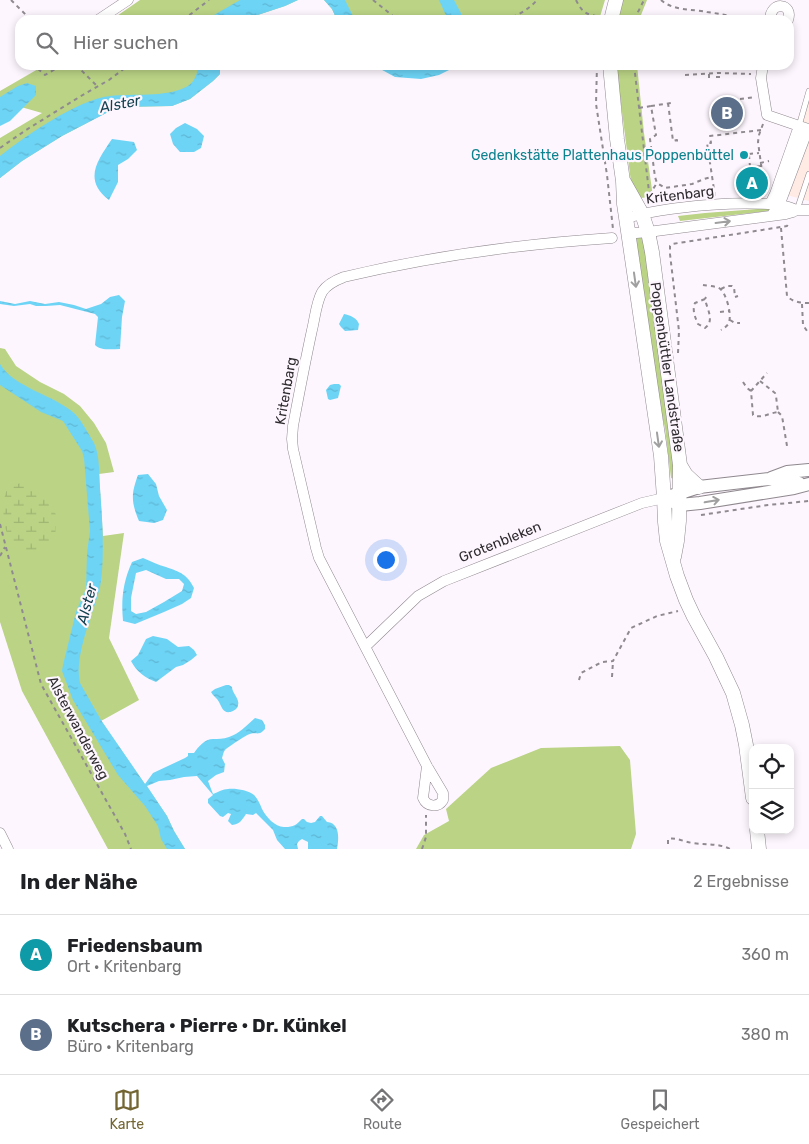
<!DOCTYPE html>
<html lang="de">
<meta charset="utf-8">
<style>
body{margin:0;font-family:Rubik,sans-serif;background:#f6f6f6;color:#202124}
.controls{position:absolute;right:15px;bottom:15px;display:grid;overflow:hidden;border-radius:10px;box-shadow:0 2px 8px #0003}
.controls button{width:45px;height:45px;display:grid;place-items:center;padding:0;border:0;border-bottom:1px solid #e0e0e0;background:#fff;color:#202124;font:25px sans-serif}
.you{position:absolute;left:385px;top:559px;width:18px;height:18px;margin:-12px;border:4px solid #fff;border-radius:50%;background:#1a73e8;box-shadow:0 0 0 8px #1a73e833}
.badge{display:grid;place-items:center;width:32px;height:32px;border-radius:50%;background:#736633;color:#fff;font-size:16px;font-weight:700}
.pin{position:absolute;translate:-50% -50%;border:2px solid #fff;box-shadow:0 1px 5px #0006}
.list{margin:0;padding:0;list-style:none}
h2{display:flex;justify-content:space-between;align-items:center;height:65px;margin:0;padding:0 20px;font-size:21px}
h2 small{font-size:16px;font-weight:400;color:#757577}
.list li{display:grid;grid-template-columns:32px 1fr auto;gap:15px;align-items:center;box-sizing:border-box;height:80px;padding:0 20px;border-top:1px solid #e0e0e0}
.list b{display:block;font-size:19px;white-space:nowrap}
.list p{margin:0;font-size:16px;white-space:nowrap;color:#757577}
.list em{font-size:16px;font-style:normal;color:#757577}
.icon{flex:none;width:28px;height:28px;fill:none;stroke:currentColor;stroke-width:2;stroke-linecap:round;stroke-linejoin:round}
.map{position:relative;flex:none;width:809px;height:849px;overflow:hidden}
.search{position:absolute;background:#fff;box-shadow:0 2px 8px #0003;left:15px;right:15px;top:15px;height:55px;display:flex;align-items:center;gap:12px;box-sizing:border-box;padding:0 18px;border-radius:15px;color:#757577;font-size:19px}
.sheet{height:225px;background:#fff}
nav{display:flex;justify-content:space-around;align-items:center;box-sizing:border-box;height:70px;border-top:1px solid #e0e0e0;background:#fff;font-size:14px;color:#757577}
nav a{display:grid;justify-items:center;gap:2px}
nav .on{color:#736633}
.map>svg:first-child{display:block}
</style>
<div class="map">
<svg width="809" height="849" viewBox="0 0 809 849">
<defs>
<pattern id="wetland-marsh" width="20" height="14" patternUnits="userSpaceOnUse" patternTransform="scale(1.25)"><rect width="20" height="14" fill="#bad385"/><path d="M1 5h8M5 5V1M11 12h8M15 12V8" fill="none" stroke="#a0b573"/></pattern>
<pattern id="water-ripples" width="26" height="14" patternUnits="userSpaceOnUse" patternTransform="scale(1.25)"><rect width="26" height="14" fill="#6dd4f6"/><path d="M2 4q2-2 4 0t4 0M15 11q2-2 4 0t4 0" fill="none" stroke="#5fb6d3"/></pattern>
</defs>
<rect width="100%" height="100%" fill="#fef6fe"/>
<!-- commercial -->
<path fill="#ffeae4" d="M809,87V201L772,191Z"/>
<!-- green -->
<path fill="#bad385" d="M140,0H298L285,6L243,20H111Z
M324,0H605L599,20H337L332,9Z
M623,0H647L639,20H617Z
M45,65H220V74L213,81L190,99L172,106L121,107L112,110L62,136L22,161L0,178V138L42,113L0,101V91Z
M616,65H637L644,133L653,197L639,198L631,182Z
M769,208L770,209L768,211L680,221L678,216L705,213Z
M636,236L643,237L645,240L673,454L674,479L671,478L665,428L656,391L634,246Z
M0,348L5,349L16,366L40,382L64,394L80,406L94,423L106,443L114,472L99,474L103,536L124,533L109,638L139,700L101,721L167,816L174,831L185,849H108L22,691L0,622Z
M620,746L630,760L636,834L631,849H416L424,835L449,821L446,809L491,768L541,748Z"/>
<!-- wetland -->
<path fill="url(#wetland-marsh)" d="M23,482L45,492L57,517L55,536L43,550L27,554L10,541L4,525L3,503L7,488Z"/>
<!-- water -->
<path fill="url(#water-ripples)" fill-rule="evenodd" d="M240,0H298L285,6L243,20H210L214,15Z
M324,0H345L355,20H337L332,9Z
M439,0H454L463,17L466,20H448Z
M199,65H220V74L213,81L190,99L172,106L121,107L112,110L62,136L22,161L0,178V156C27,135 77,100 110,96C135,93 163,98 186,87C195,83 197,73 199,65Z
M373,65H459L439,75L421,79L395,77Z
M27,83L36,86V95L10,121L0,126V97L18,86Z
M185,123L197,129L204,136L201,148L194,152H180L173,144L170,134L176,128Z
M112,139L134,142L137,150L128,159L118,165V182L109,200C83,180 97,161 112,139Z
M119,295L125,301L122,317L120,349C112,349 101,351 95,345L98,317L95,314L60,305L46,306H36L30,304L14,306L0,304V301L15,304L30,301L45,304L59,302L74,305L86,309L101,304L110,297Z
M344,314C350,315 357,318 359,324L358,330L345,331L341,327L339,324Z
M0,364C14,388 55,395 75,414C82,421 89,435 94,443C100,456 99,474 100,488C102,516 104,544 102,572C101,578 101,585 99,591C92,617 74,656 80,683L101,720L145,784L153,773L185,758L188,756V753H194C198,747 205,739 213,739C218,739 223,739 229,737C239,734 247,725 255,718L262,720L265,725V729C259,736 258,732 250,734C246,735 228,747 225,750C223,753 223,755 222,758L225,764L224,772L216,775L208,781L213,794C218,792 223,789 228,789C235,788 248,790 254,795C258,799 260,804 262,809C266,817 276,828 285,827C294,827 296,825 302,819H304L307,822L311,823L315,822L320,816H322L327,822C340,823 339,838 337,849H308V842L302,839L299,841L297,844L298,849H285L277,840L273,830L256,813L253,815L246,814C242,820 240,824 232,825L228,821L231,814L228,813L223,817L220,816L208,803V799L213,795L197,776L184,777L170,780L159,781L147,786L167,816L174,831L185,849H167L161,839L158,826L145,806L118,775L73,700L62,671L63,665L76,612L86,589L87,553L90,531L84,458L82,451L63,421L41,412L0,385Z
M334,384H339L341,386L338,398L330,400L328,399L326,390L330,385Z
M148,474L156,484L159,496L167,510L163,520L154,523L139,521C131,502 131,494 138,475Z
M143,558C151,561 158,565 166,567C180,572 187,574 194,588L191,598L182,604L164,612L135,624L123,621C121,599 123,582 132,562ZM146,570L166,579H179L184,584L182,591L164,602L146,612L136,614L131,611V598L136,573Z
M153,636L167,639L178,647L189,646L194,650L197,655L191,660L183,665L176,667L156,682C145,678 136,671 131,661L138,655L146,639Z
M226,685H229L232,687C232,693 240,699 238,705C238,708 235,710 233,711C224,715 222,708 219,702C217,698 213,696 211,692L215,689Z"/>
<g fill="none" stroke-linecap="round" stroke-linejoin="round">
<defs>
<path id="service" d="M799,126L809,91
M797,210L809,174"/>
<path id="minor" d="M98,20L128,0
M770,20C770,0 794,3 788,20
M763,65L761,78L767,115L808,129L782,198L774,212L771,216
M770,204L775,194L799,126
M625,219C653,207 771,196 796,210
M628,231L636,233L648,232L786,214L793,212L796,210H809
M366,646L418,596L444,581L642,503L664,498
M427,766L423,798C427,807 438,808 443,800V793L427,766L319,558L316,548L293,449L292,439L293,426C299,394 305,362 312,330C315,318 316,303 322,292C327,284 336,280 344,277C432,256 522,244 612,238
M0,833L8,849"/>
<path id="tertiary" d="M771,478L787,472L809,470
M671,496L699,487L769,479L799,483
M664,498L680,505L700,503L794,488L809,484"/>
<path id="secondary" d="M611,20L616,0
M610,65L617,139L623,181L624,204L661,456L664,498L665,522L667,541L677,576L686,600L694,617L716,657L733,693L742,725L746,745L753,798
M624,182L642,214L648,232L652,252L680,465L679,521L677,541L674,557
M680,465L686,475L699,487
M757,830L759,849"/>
</defs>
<!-- service casing -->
<use href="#service" stroke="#8f888e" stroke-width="6"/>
<!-- minor casing -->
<use href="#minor" stroke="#8f888e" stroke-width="11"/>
<!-- tertiary casing -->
<use href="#tertiary" stroke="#8f888e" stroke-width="14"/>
<!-- secondary casing -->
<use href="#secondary" stroke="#8f888e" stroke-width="15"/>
<!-- path -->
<path stroke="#8f8a8f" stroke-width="2" stroke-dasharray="4 4" stroke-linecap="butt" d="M11,0L31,20
M373,0L398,20
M576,0C583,14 586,14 601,17
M661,0C673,11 693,9 707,12C722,14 736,17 751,20
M183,20L209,0
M505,20C517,16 528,10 537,0
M636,20L638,12L644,0
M789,42L794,44
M76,65L97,86
M597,65L596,104L607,175L613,229
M634,65L650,200
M38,69L45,75L62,65
M709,74V78H712
M685,75L719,73L751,74
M716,77H720L719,73
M740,99L755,97
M668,103L673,141L677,140V143H678
M651,106L671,103
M639,108L651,106L656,135L650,139L655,177L657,183L665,188L692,184L704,179L711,177
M763,124L759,135L758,142L765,193
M0,148L26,130L81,96L109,80L129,65
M749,154L759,153
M749,155L751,179
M645,159L650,158V153L652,152
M760,163L769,161
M749,168L761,166
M748 183a4 4 0 1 1 8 0a4 4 0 1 1-8 0Z
M748,183L746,186V193H748
M756,184L757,193H765
M649,195L657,183
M715,196L707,143H711L710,136L761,130
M650,200L664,199L665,200
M781,228L787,296C792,302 801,303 809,303
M703,285C708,286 715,286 719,288C726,292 732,314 729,322C728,326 724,328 721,330
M721,289L727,286H732L734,287L735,297L738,296
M705,299L695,303C692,310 695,317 698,324L705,328C715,321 707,309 705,299L706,297
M802,304L803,325L809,334
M720,312L729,311
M730,320L735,323H740
M678,353L679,331L670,254V246L672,244L781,227L787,226L789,223
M760,381L775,393L776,396L778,412C769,413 761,419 753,415L751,391L767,373
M743,382L747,388L751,391
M778,412L782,416L787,446
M701,515L768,505L809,501
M0,524L41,684L125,834L131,849
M0,556L5,547
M612,677L613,661
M579,680L581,673L602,662L613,661L631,628L657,616L678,611
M668,844V839C676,837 684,842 693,843C706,845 718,843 730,849
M422,849L426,837V815"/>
<!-- service -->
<use href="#service" stroke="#fff" stroke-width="5"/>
<!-- minor -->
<use href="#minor" stroke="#fff" stroke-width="10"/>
<!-- tertiary -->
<use href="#tertiary" stroke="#fff" stroke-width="12"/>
<!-- secondary -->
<use href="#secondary" stroke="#fff" stroke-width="14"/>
</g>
<!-- one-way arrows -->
<defs><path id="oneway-shaft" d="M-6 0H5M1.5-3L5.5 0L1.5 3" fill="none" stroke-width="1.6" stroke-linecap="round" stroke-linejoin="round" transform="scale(1.25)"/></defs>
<g stroke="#a1a0a1">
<use href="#oneway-shaft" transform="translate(723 222) rotate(-7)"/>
<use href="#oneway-shaft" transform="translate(635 280) rotate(82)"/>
<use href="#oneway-shaft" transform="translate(658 440) rotate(82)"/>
<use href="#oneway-shaft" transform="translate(712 501) rotate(-10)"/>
</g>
<!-- markers -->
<circle fill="#0f9aa8" stroke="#fef6fe" stroke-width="2" cx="744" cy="155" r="5"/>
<g text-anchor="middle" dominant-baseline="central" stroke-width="4.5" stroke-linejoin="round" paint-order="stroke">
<!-- culture labels -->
<g font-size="14" fill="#0d838f" stroke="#fef6fe" text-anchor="end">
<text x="734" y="155">Gedenkstätte Plattenhaus Poppenbüttel</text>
</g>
<!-- street labels -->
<g font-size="14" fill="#2f2c2f" stroke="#fef6fe">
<text transform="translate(680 195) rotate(-7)">Kritenbarg</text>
<text transform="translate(667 367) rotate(82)">Poppenbüttler Landstraße</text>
<text transform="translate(286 391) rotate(-80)">Kritenbarg</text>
<text transform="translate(500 542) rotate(-22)">Grotenbleken</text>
<text transform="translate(78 728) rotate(62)">Alsterwanderweg</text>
</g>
<!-- water labels -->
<g font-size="15" font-style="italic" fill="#144251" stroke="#fef6fe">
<text transform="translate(120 104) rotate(-11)">Alster</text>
<text transform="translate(87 604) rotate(-75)">Alster</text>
</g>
</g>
</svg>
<div class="controls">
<button><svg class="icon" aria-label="locate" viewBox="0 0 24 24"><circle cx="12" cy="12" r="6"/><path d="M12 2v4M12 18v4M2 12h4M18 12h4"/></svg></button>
<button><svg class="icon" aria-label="layers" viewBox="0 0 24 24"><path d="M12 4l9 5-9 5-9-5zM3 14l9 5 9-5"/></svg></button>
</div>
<div class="you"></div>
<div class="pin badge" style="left:752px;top:183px;background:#0f9aa8">A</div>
<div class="pin badge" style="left:727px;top:113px;background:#5c6f8a">B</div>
<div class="search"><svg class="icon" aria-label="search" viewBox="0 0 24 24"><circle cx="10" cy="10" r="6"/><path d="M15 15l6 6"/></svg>Hier suchen</div>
</div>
<section class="sheet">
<h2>In der Nähe<small>2 Ergebnisse</small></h2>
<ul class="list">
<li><span class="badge" style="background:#0f9aa8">A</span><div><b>Friedensbaum</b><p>Ort · Kritenbarg</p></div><em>360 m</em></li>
<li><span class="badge" style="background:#5c6f8a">B</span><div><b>Kutschera · Pierre · Dr. Künkel</b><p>Büro · Kritenbarg</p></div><em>380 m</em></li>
</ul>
</section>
<nav>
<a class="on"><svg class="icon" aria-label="map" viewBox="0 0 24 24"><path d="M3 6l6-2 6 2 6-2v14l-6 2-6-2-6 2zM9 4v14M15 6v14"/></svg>Karte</a>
<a><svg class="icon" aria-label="directions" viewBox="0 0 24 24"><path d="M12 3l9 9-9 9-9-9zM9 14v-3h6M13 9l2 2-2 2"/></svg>Route</a>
<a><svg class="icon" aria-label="saved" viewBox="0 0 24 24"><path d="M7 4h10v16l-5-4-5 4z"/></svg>Gespeichert</a>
</nav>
